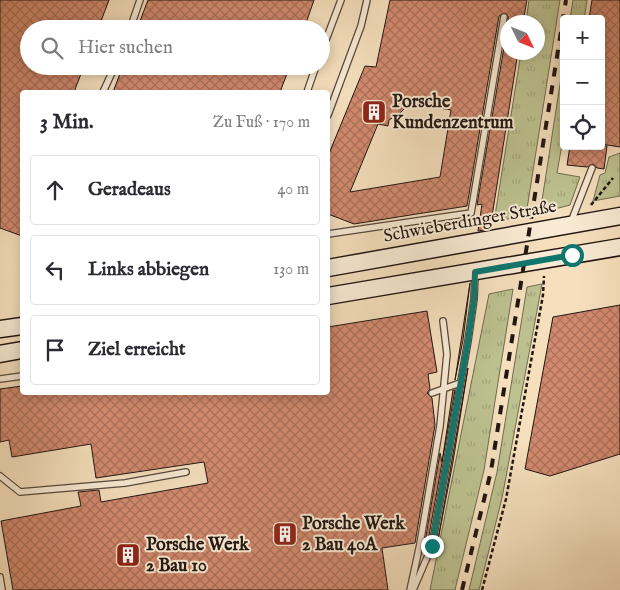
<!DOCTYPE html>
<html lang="de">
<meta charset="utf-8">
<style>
body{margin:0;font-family:"IM FELL English",serif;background:#f7f7f7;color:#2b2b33}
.controls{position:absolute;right:15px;top:15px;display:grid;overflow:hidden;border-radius:5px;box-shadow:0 2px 12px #0003}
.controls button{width:45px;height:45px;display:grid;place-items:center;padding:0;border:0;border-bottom:1px solid #e1e1e2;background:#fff;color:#2b2b33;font:25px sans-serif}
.compass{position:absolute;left:500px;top:15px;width:45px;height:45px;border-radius:50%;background:#fff;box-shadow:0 2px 12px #0003;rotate:133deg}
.stop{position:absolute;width:15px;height:15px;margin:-11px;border:4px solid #0f766e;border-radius:50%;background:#fff}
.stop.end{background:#0f766e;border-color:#fff;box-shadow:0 1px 5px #0008}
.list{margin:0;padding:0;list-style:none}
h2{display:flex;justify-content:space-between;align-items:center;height:65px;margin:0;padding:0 20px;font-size:21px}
h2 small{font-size:16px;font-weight:400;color:#7c7c81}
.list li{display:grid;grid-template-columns:32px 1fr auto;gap:15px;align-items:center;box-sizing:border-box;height:70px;margin:0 10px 10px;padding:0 10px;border:1px solid #e1e1e2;border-radius:5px}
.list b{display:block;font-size:19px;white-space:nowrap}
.list em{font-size:16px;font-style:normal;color:#7c7c81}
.icon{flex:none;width:28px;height:28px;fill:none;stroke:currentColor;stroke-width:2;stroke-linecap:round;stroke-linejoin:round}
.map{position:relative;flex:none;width:620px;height:590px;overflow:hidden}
.search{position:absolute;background:#fff;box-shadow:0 2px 12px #0003;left:20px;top:20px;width:310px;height:55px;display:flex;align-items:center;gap:12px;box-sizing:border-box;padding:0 18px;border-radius:28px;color:#7c7c81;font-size:19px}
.panel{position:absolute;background:#fff;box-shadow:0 2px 12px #0003;left:20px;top:90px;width:310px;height:305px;border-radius:5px}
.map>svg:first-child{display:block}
</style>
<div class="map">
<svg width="620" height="590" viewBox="0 0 620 590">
<defs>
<pattern id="grass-tufts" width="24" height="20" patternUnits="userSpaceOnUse" patternTransform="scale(1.25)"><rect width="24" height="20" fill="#bdc190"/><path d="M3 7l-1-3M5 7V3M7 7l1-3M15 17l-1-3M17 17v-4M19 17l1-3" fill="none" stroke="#a2a57b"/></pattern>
<pattern id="building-cross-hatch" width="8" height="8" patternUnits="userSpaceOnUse" patternTransform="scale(1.25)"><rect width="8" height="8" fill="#d28a6f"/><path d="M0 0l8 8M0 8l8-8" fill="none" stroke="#aa705a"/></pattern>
</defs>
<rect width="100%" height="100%" fill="#f5dfbd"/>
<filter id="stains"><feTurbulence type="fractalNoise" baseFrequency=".004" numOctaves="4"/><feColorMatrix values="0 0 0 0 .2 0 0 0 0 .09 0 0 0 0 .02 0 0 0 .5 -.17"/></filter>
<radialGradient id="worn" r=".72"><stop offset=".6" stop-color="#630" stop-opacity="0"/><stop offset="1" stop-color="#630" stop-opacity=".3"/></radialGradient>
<!-- grass -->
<path fill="url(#grass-tufts)" stroke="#6f6c50" d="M529,0H560L526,215L494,222L521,53L538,52V22H526Z
M573,0H587L584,19H570Z
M564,59V133L557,173L580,177L570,205L540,213Z
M620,153V196L593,201L600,175L605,173L609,157Z
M542,284L502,498L479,590H469L497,472L527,287Z
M513,289L484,470L455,590H430L489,294Z"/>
<!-- building -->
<path fill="url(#building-cross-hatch)" stroke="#211611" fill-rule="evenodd" d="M0,0H109L98,29H29V66H84L74,92H22V236L0,228Z
M148,0H314L304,29H137Z
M390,0H527L523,22H508V16L505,13L499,16L467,206L354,224L328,214V156L365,66L376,67ZM410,103L451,110L440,177L350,192L378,124L388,126L389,120L400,113Z
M592,0H620V147L601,144V19H589Z
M508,24V52H518L490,229L478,231L482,204L477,205Z
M123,66H290L280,92H113Z
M570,146H607L604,169L597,168L593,164L587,167L567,165Z
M470,283L463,340L455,380Z
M620,305V454L550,476L525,469L553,317Z
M427,311L437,372L428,374L430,389L427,393L432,398L435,425L415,543L382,548L388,590H13L1,521L81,506L78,492L99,490L101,502L208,483L204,462L96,478L91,444L12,457L9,440L0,442V389L22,386V392H328V327Z
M468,368L453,462L438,540Z
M453,390H455L428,541L425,542L440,453L442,462Z"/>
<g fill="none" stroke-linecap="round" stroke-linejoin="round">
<defs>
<path id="service" d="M130,29L140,0
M321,53L341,0
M103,92L115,66
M307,92L316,66
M328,115L361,26L367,0
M571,222L592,168
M328,234L471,213L504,17
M0,379L22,376
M432,393L460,383
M0,476L20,492L125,483L186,472
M0,577L2,590
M410,590L420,544L440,426L447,354L443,321
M413,590L432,546L468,341L474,299L475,274"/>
<path id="secondary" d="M328,268L620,216
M328,296L620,247
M0,329L22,326
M0,354L22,350"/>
</defs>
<!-- service casing -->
<use href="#service" stroke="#56483c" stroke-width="8"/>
<!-- secondary casing -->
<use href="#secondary" stroke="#211611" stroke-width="19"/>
<!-- path -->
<path stroke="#211611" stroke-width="2.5" stroke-dasharray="4 2.5" stroke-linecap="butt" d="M591,205L613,178
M482,590L506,499L543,295L544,276"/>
<!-- service -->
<use href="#service" stroke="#f8ead4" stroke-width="5.5"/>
<!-- secondary -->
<use href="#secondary" stroke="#f8ead4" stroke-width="16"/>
<!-- rail -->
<path stroke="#211611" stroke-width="4" stroke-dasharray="9 9" stroke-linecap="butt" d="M462,590L491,471L566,0"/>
</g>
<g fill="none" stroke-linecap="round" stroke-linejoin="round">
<!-- route -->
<path stroke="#0f766e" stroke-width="6" d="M432,546L468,341L474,299L475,272L572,255"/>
</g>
<!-- icons -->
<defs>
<symbol id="building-square" viewBox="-11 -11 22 22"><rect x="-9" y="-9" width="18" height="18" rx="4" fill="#8f2418" stroke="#f8ead4"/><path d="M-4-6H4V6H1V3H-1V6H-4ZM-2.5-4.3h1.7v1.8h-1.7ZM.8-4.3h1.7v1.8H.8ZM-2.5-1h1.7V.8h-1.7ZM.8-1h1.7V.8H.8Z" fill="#fff"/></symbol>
</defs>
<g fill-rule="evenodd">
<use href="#building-square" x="360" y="98" width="28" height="28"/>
<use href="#building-square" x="271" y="520" width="28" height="28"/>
<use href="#building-square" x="114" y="541" width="28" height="28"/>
</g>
<g text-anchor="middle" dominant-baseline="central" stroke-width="4" stroke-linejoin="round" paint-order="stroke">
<!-- poi labels -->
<g font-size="18" font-weight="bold" fill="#211611" stroke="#f8ead4" text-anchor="start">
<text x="392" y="102">Porsche<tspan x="392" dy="21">Kundenzentrum</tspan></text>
<text x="302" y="524">Porsche Werk<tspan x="302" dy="21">2 Bau 40A</tspan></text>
<text x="146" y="545">Porsche Werk<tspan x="146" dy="21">2 Bau 10</tspan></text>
</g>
<!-- street labels -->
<g font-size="18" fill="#211611" stroke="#f8ead4">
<text transform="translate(470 222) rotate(-10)">Schwieberdinger Straße</text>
</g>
</g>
<rect width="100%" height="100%" filter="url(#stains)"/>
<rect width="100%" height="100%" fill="url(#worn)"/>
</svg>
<div class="controls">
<button>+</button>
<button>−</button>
<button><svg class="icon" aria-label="locate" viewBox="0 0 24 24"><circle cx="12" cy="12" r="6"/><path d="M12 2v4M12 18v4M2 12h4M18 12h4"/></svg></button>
</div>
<svg class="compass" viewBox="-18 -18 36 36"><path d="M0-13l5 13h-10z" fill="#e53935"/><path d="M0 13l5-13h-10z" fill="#7c7c81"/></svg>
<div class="stop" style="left:572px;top:255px"></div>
<div class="stop end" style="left:432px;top:546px"></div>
<div class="search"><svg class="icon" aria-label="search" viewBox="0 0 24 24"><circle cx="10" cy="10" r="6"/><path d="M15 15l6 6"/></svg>Hier suchen</div>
<section class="panel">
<h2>3 Min.<small>Zu Fuß · 170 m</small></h2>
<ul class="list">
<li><svg class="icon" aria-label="ahead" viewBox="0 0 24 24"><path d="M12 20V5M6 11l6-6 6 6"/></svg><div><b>Geradeaus</b></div><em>40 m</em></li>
<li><svg class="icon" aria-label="left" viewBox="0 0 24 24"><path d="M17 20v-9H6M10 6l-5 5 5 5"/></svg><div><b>Links abbiegen</b></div><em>130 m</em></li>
<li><svg class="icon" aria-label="arrive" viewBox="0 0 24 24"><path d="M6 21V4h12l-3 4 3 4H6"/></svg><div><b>Ziel erreicht</b></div></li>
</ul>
</section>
</div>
